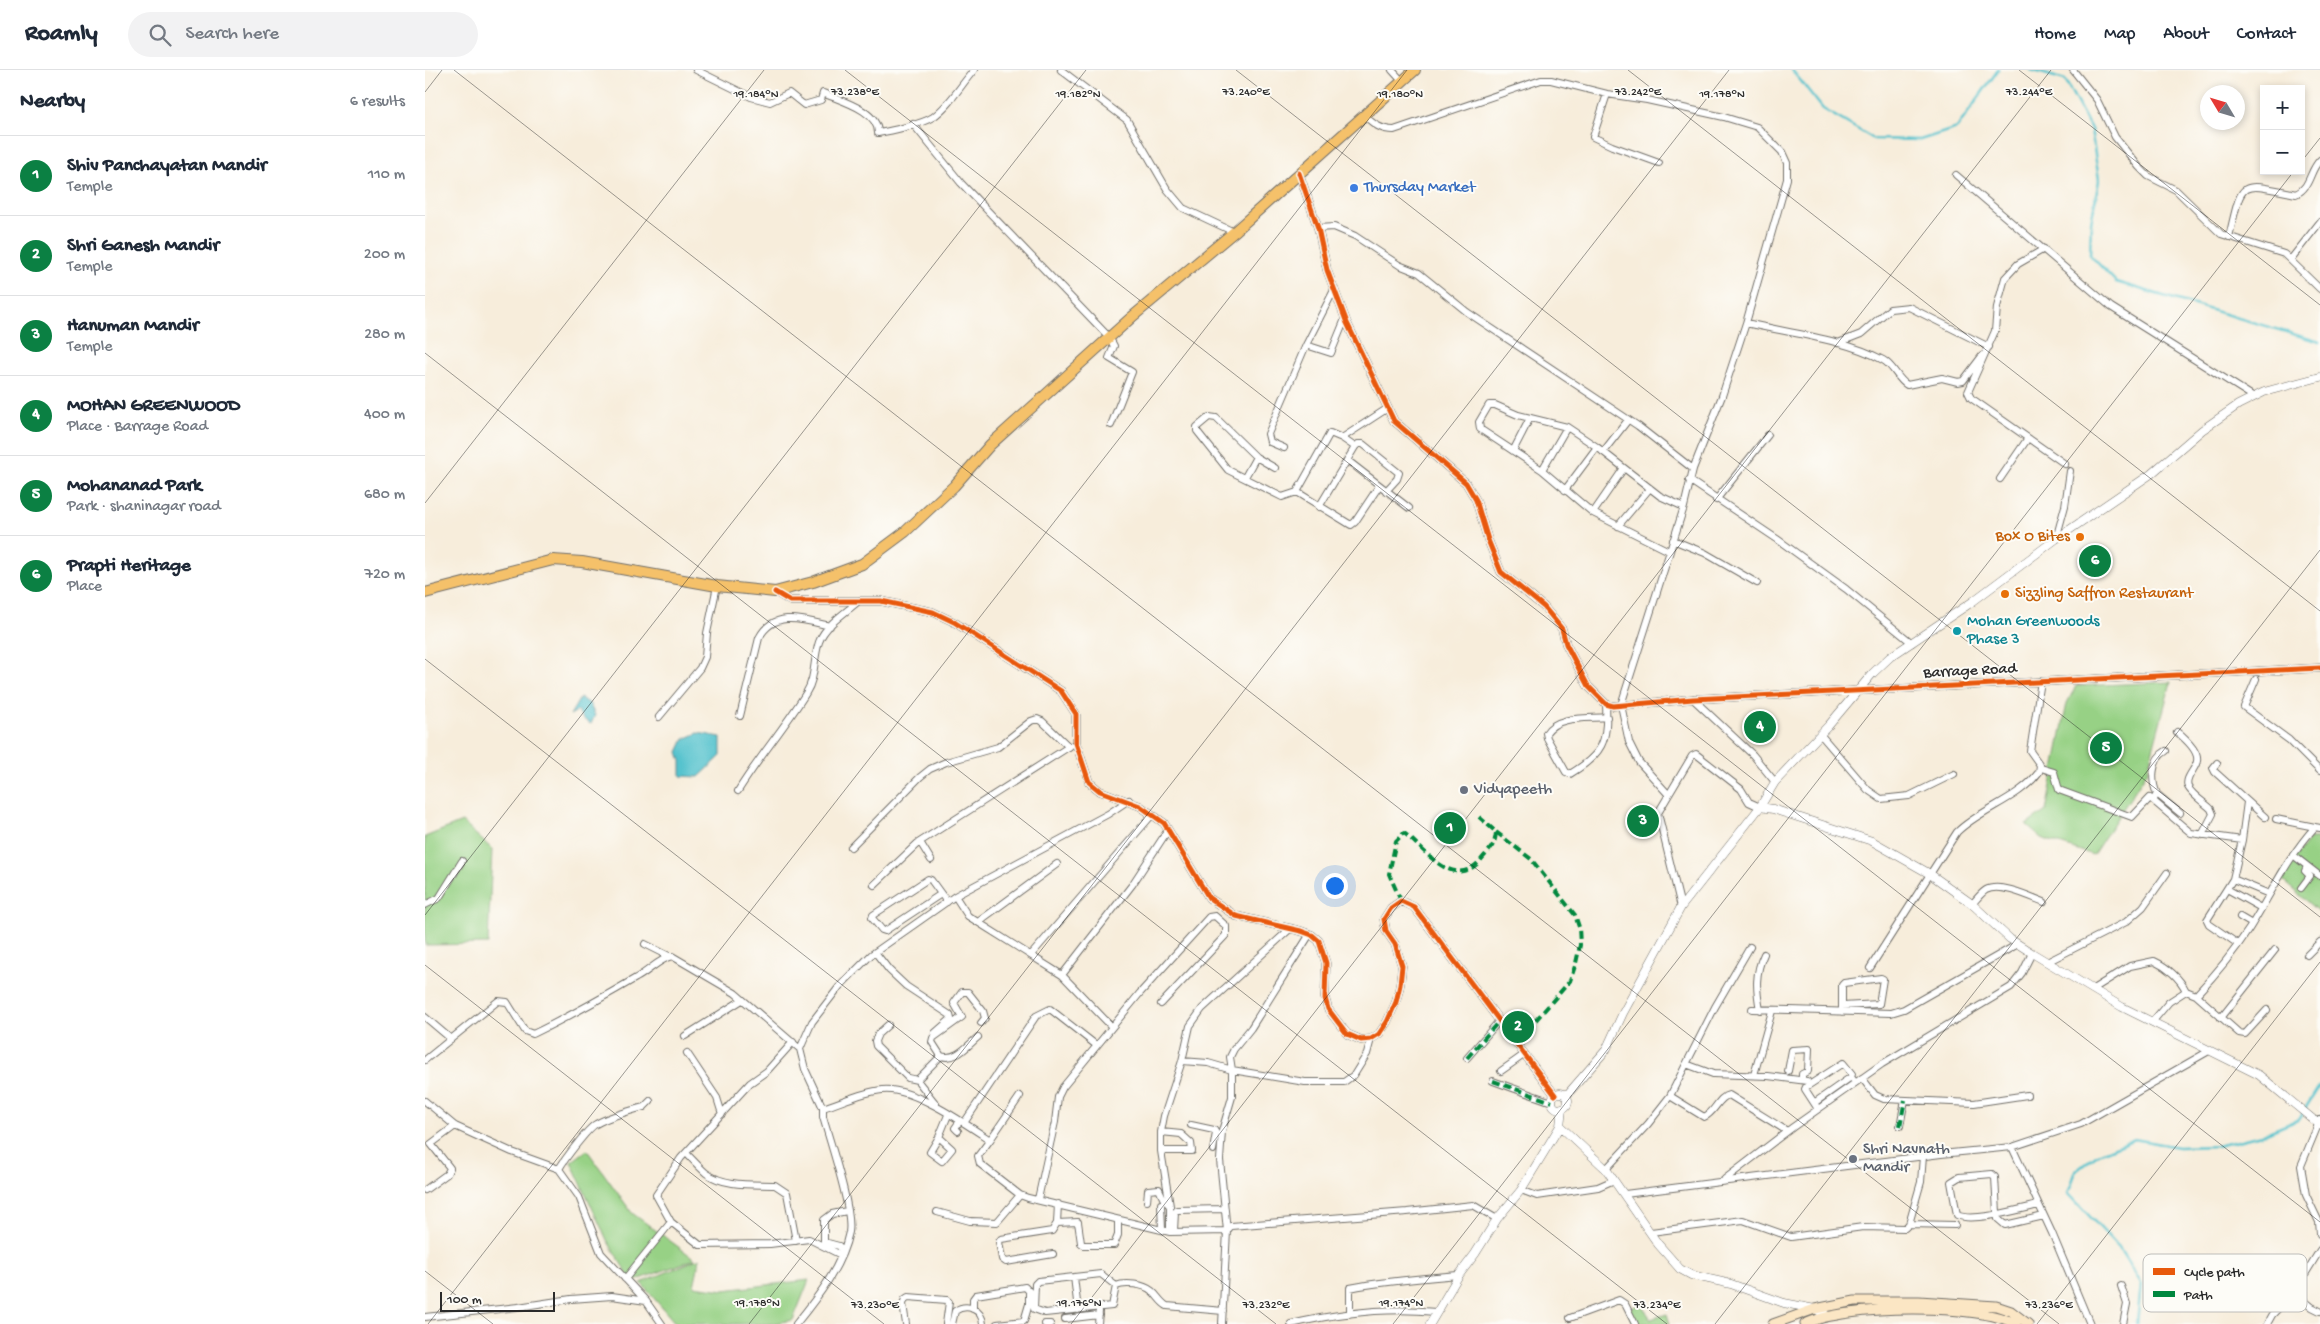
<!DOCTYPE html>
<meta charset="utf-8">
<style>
body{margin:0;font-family:"Gochi Hand",sans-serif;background:#f2f2f3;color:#1f2937}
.controls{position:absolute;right:15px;top:15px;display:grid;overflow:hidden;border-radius:0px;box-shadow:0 2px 8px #0003}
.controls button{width:45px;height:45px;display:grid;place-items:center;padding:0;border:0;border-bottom:1px solid #e0e1e3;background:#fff;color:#1f2937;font:25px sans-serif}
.compass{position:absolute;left:1775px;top:15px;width:45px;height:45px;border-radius:50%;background:#fff;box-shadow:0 2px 8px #0003;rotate:308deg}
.scale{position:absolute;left:15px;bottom:12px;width:115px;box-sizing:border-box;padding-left:5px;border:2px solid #2b2b2b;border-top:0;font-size:14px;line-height:18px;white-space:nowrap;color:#2b2b2b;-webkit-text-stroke:4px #fdfcf7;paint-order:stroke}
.you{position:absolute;left:909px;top:815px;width:18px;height:18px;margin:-12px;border:4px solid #fff;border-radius:50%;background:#1a73e8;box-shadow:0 0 0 8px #1a73e833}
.badge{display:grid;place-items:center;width:32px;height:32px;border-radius:50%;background:#0b8043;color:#fff;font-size:16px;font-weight:700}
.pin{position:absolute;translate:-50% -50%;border:2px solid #fff;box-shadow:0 1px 5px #0006}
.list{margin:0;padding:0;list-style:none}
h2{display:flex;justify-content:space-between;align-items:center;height:65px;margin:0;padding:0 20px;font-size:21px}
h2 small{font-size:16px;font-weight:400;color:#747a83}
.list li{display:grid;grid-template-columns:32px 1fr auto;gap:15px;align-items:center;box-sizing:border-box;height:80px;padding:0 20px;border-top:1px solid #e0e1e3}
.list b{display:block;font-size:19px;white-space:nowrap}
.list p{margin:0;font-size:16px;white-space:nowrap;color:#747a83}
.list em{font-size:16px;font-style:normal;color:#747a83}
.icon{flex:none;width:28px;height:28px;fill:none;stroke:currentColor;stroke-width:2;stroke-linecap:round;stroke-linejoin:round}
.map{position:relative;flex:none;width:1895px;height:1254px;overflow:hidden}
header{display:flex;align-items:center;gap:30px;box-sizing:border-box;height:70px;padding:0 25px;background:#fff;border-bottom:1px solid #e0e1e3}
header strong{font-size:24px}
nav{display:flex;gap:28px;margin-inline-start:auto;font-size:18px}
.search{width:350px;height:45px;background:#f2f2f3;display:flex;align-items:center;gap:12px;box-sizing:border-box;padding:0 18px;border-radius:28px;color:#747a83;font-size:19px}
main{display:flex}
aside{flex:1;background:#fff}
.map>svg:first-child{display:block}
</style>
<header>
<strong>Roamly</strong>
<div class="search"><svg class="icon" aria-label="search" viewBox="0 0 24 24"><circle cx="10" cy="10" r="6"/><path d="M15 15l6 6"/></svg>Search here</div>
<nav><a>Home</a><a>Map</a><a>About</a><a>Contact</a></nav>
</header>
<main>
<aside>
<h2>Nearby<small>6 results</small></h2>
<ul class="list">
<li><span class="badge">1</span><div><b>Shiv Panchayatan Mandir</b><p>Temple</p></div><em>110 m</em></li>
<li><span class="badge">2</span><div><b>Shri Ganesh Mandir</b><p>Temple</p></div><em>200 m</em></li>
<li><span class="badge">3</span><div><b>Hanuman Mandir</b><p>Temple</p></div><em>280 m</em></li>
<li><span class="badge">4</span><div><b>MOHAN GREENWOOD</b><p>Place · Barrage Road</p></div><em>400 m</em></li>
<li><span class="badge">5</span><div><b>Mohananad Park</b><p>Park · shaninagar road</p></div><em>680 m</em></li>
<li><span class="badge">6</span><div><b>Prapti Heritage</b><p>Place</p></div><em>720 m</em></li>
</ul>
</aside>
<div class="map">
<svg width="1895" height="1254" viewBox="0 0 1895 1254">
<rect width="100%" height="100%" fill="#fdfcf7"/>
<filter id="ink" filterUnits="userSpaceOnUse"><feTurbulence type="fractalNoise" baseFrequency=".02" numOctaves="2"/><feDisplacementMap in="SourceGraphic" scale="10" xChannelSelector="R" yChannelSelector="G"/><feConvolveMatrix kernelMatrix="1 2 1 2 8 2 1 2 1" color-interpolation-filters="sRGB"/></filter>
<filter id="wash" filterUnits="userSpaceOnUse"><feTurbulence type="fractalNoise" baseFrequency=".0096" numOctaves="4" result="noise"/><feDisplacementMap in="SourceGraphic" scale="20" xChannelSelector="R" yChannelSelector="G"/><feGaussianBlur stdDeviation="1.12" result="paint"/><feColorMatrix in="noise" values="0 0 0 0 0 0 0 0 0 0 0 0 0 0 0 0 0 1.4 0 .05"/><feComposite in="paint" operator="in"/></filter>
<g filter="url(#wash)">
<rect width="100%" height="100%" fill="#f7eddb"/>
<!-- green -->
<path fill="#97d185" stroke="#617e58" d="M1746,612L1722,702L1668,785L1616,768L1601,755L1621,741L1642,633L1651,616Z
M37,752L67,779L63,874L0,875V767Z
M1884,769H1895V843L1859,812L1856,806Z
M162,1080L207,1143L270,1189L207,1212L182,1170L146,1092Z
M275,1188L269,1216L299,1220L384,1210L368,1250L344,1254H251L216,1213Z
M1216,1234L1226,1249L1242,1244L1245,1254H1210L1202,1239Z"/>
<!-- water -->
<path fill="#56c3ce" stroke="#40777c" d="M155,628L164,633L170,645L166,654L158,649L152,641L145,645Z
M273,663L296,667V686L274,707L256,706V691L253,682L259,669Z"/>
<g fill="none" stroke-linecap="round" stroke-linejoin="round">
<!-- stream -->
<path stroke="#56c3ce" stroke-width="2.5" d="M1367,0L1398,39L1449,69L1495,70L1532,58L1573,0
M1606,0L1640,10L1666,59L1674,110L1666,153L1665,185L1691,212L1895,272
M1712,1254L1716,1213L1694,1178L1643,1123L1651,1101L1671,1085L1709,1069L1753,1077L1792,1076L1836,1065L1873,1050L1895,1015"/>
</g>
</g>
<g filter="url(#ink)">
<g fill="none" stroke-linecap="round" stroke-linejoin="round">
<defs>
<path id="minor" d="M271,0L326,27L345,32L364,23L379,35L396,30L398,23C416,31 453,40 453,63C466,61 497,54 508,47C524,36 536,15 549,0
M636,0L702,50L742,119L758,138L809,162
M967,0L977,11
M1648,0L1672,30L1690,67L1714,97L1723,106L1751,120L1796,164L1859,184L1895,219
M1182,24L1168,67L1187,76L1234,93
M939,45C948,54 956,60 969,60L1116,10H1126L1182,24L1222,30L1299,47L1332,57L1357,82L1362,93V109L1321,253L1297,326L1268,399L1259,437L1196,635L1204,672L1214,692L1243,724
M488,54L536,113L684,267L689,276L684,288L707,302L686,355
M1531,105L1686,237L1829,327
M893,158L909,157L930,166L974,195L994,203L1042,242L1213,356L1268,399
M1804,167C1818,109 1812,112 1871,124C1886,117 1884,101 1895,90
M1619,179L1593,194L1580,208L1572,237L1570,261L1543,322L1546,328L1640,394
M1866,189L1895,152
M1321,253C1363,263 1420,269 1458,290C1469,296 1472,309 1482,315L1517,308L1533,312L1538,311L1557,286
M1413,273L1436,264L1465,239L1484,237L1564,277
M881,275L906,283L920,249
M930,377L933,374H938L974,403L972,409L961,421
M859,378L845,372L843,364L881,275L909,220
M1088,381L1105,348
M1178,382L1203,350
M922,390L984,438
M850,398L831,387L791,348L784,347L772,357V361L803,400L857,427L872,422
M1117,400L1142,357
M820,407L831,387
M1575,409L1603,368
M1264,410L1352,469L1421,519L1487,573
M954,416L930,452L926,455L872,422L905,363L917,368L963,338
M1140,420L1172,377
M1291,430L1343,365
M894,437L930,377L917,368
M1168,443L1199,398
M1193,456L1225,418
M1631,469L1640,436L1645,401
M1248,470L1280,483L1332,513
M1244,481L1168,443L1117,400L1055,359L1054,352L1064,335H1070L1093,345L1142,357L1172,377L1235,426L1259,437
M1831,609L1819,637L1864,670L1895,701
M1268,629L1328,685L1350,712
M1181,634C1183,672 1178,684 1145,704L1141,702L1122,668L1121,663C1132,645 1163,649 1182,647
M315,646L334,568C349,539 379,550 405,556
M234,647L275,598L280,587L282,563L292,516
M1752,662C1758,667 1774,681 1772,691C1771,699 1759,708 1763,717C1767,725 1780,733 1786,739L1788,744L1777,765
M1395,664L1443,720L1456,729L1484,726L1529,704
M1792,693L1788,698L1790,702L1840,747
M1616,698L1629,702L1634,720L1707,747L1725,728L1766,763L1817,770
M313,721C334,687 360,657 381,623C391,607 388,590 394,572C400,555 421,542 434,531
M1732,724L1755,743
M1729,729L1732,724C1726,711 1726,689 1741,681
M1851,749L1890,757
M495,772L506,790
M426,777L495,707L505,699L521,692L573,677L606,651L612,649L617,651L644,677
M1868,785L1895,806
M1808,809L1844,824
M449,815L493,773L645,676
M1876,818L1885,806L1880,801L1882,796
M1802,819L1836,838
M516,824L460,861L457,860L447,848L448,845L503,809L506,810L522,832
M530,826L543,846L637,905L686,956
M1547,834C1552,829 1556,823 1561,820C1575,812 1606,827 1619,832
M0,835L14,828L37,791
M1256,837L1233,743L1267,686L1271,684L1316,719L1324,732L1335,737
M1815,847L1827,854
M553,852L632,794
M885,864L826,958L809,979L805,987L807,1000L880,1012H919L929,1005L942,984L946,969
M220,874L244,886
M1813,874L1784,854L1782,850L1808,809L1817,770L1822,732
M450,882L464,900L481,916L525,945L526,949L510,963
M606,885L727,745
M1882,885L1895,872
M1622,892L1701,852L1718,837L1742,803
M1445,898L1532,762C1555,739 1594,729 1614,702L1615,695L1605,681L1616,611
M637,905L707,815L743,760
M1668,919L1705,896L1729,891C1742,897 1755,908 1761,921
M1771,925L1814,963L1820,964L1842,940
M1327,939L1466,943L1479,939L1593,874
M1335,940C1331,919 1330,903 1339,884
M1417,942V915L1419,913L1456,908L1458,909L1454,934L1417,936
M0,947L26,969
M1796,948L1850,880
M1728,951L1744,932L1761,921L1771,925C1790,905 1809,882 1824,859C1846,824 1862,788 1890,757L1895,758
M463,955L453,964L450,971L451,976L483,1008L492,1010L511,1034
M260,966L317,930
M368,972L342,1001L325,1013L256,1088L231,1125L246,1152L275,1175L345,1174L384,1169L416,1185
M262,983L292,1028L297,1044
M516,986C531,991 542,976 553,967
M1042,988L1074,951
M0,990L73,931L82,932L100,961L108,964C143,947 177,928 211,908C223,902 234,889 247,886L310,923L375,979
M757,991L783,993L807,1000V1027L797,1061L795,1090L802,1161L797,1254
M1261,994L1288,1004L1343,1006L1382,1011
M1076,1001L1100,984
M1363,1001L1367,980L1384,979L1383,1001L1377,1004V1010
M1329,1005L1347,941
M1437,1008L1450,1025L1459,1029L1549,1033L1602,1025
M492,1010L516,986L507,972L508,968L537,947L529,933L537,922H543L558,941L560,948L556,953
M1068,1011L1127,1032
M1245,1026L1279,1047C1290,1043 1293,1027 1304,1025L1362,1061
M0,1031L30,1056L87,1082L134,1099L154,1127L176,1183L221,1231
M1389,1033L1426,1007
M398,1038L380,999L375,979L387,952L414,917L446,885L530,826L683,744L704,730
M1393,1039L1380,1019L1381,1017L1418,993L1427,1004L1426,1007L1430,1012
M1895,1050L1876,1096L1881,1125L1894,1152L1895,1164
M539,1053L611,946L625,939L671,975
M766,1055L789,1060L791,1063L788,1080
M1475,1056L1480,1030
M533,1061L530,1058L535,1051
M514,1067L505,1082L517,1091L527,1079L514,1067L523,1045
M565,1070L595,1026
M1587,1077L1627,1163L1665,1254
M736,1081H767L766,1073L756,1064L736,1062
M261,1083C267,1089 274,1097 281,1103C300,1117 328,1114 350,1115L362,1123L371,1171
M134,1099C139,1090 163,1058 171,1054C185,1046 204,1041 219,1037L225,1031
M1181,1099L1223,1054L1245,1026L1290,937L1325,877
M1300,1109L1368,1057L1457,994L1586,917L1597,903L1607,883
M0,1120L22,1104L25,1098L6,1074L30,1056
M1096,1120L1112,1126L1173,1117L1189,1110
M1200,1124L1516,1084L1587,1077L1656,1054L1784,981
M613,1129L630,1052L633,1027L638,1017L715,923L784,847L790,846L801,856V865L736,934
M722,1131L723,1120L734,1119L739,1130L745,1136
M736,1134L737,1160
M1614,1135C1595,1139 1548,1153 1532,1145L1526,1112L1534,1107L1567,1104L1570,1107L1572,1143L1573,1149L1580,1155L1619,1146
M512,1142L545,1151L572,1152L595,1125
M632,1153L633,1134
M1484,1154L1496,1112L1498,1086
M749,1161L750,1142L752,1140L799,1139
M745,1162V1136L736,1081V1062L739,1046L757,991L765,956L777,939L866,858
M1226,1162L1318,1150L1366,1167L1438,1157L1480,1158L1484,1154L1530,1155
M417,1180L414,1176L399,1172V1150L407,1144L422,1141
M1895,1180L1869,1222L1887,1237L1895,1241
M628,1184L581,1192L577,1189L574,1172L576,1169L627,1161L632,1153L653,1152L656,1173L659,1175H689L693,1165V1150
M649,1207L653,1240
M200,1209L246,1152
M691,1216L676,1204L613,1211L610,1214L609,1239L620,1243L687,1236L691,1216C700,1212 719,1214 727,1221C733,1226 735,1232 742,1236L798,1241
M1696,1216L1702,1234L1698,1254
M548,1239V1229L551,1225L600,1217L604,1221V1234L599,1251L572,1254
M925,1244V1218C959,1211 999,1208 1034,1205
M0,1247L93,1237L146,1229L187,1226L221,1231L237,1254
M1145,1248L1194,1230L1200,1234L1210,1254
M640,1249L674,1245
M371,1254C393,1227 417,1196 424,1162C428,1140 405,1072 398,1047V1038C417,1032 437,1022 457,1020C487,1016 541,1054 565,1070L553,1086L555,1094L595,1125L603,1128L745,1162L802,1161L806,1156L982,1142L1048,1135L1072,1149
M481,1254L478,1234L480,1229L483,1227L522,1230L524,1232L521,1254
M527,1254L530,1241C542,1233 557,1239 558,1254
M620,1254H625
M673,1254L674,1241
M866,1254C913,1243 964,1237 1011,1242
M1842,1254L1847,1245L1869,1222"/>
<path id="tertiary" d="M874,103L893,158L902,200L922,253L969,351L1041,413L1051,430L1063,470L1076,502L1119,537L1137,559L1141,574L1163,616L1181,634L1188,636L1268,629L1895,598
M350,522L365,531H456L508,542L529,552L636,621L651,644V673L664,712L675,721L715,736L739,753L784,828L811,846L876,861L887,865L894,871L901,893L900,928L903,939L922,964L936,970L946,969L954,964L962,952L971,932L975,915L977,896L970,874L961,861L959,849L966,838L976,831L989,837L1130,1025
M1335,737L1348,739L1447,771L1505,804L1547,834L1585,869L1607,883L1697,937L1834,1005L1895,1055
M1127 1031a8 8 0 1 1 16 0a8 8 0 1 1-16 0Z
M1141,1026L1181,980L1198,943L1256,837L1335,737L1350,712L1404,655L1447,604L1465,587L1547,532L1631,469L1726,404L1777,360L1813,335L1839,322L1895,307
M1135,1056L1181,1099L1233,1174L1255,1199L1266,1205L1306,1214L1359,1233L1390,1239L1403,1246
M1005,1254L1034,1205L1050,1184L1072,1149L1096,1120L1135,1056L1137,1038"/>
<path id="secondary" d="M1348,1254L1390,1239L1430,1231H1494L1571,1236L1586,1241L1603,1254
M1380,1254C1419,1235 1554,1233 1591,1254"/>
<path id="primary" d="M0,523L128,490L157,492L292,516L350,522L388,512L437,494L480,462L529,416L565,375L707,247L809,162L990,0"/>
</defs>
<!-- minor casing -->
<use href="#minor" stroke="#726f69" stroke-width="8"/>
<!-- tertiary casing -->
<use href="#tertiary" stroke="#726f69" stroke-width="9"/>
<!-- secondary casing -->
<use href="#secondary" stroke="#726f69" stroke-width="11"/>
<!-- primary casing -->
<use href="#primary" stroke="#726f69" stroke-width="12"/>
<!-- minor -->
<use href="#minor" stroke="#fff" stroke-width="6"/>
<!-- tertiary -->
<use href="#tertiary" stroke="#fff" stroke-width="8"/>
<!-- secondary -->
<use href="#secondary" stroke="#fbe6c4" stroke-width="9"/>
<!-- primary -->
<use href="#primary" stroke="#f5c16b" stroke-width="10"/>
<!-- quiet -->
<path stroke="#00873e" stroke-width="4" stroke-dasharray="8 4" stroke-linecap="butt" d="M1071,762L1106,789L1150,845L1154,857L1155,875L1151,893L1145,911L1090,974
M976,831L964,804L971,771L979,763C999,778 1027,821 1055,791C1064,780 1070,777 1071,762L1054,747
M1042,988L1074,951
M1068,1011L1127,1032
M1475,1056L1480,1030"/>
<defs>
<path id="cycleway" d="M874,103L893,158L902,200L922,253L969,351L1041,413L1051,430L1063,470L1076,502L1119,537L1137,559L1141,574L1163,616L1181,634L1188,636L1268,629L1895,598
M350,522L365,531H456L508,542L529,552L636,621L651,644V673L664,712L675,721L715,736L739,753L784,828L811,846L876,861L887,865L894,871L901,893L900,928L903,939L922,964L936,970L946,969L954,964L962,952L971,932L975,915L977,896L970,874L961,861L959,849L966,838L976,831L989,837L1130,1025"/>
</defs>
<!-- cycleway casing -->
<use href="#cycleway" stroke="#fdfcf7" stroke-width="8"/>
<!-- cycleway -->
<use href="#cycleway" stroke="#e8590c" stroke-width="5"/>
</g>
</g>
<!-- ticks -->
<path fill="none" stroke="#2b2b2b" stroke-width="1" stroke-opacity="0.45" d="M29,0L1634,1254M420,0L1895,1152M811,0L1895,847M1203,0L1895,541M1594,0L1895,235M0,22L17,0M1876,92L1895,68M0,283L1242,1254M0,433L339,0M0,589L851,1254M0,845L661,0M0,895L459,1254M0,1201L68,1254M3,1254L982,0M324,1254L1304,0M646,1254L1626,0M968,1254L1869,101M1290,1254L1895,480M1612,1254L1895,892"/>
<!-- markers -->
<circle fill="#3f7fe0" stroke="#fdfcf7" stroke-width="2" cx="929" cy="118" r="5"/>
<g fill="#e8710a" stroke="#fdfcf7" stroke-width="2">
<circle cx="1655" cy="467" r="5"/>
<circle cx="1580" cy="524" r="5"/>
</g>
<circle fill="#0f9aa8" stroke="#fdfcf7" stroke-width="2" cx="1532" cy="561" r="5"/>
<g fill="#6b7280" stroke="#fdfcf7" stroke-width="2">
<circle cx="1039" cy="720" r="5"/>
<circle cx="1428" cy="1089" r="5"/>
</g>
<g text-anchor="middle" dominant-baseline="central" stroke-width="4" stroke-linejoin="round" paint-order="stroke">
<!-- shop labels -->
<g font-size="16" fill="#366cbe" stroke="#fdfcf7" text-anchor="start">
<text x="939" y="118">Thursday Market</text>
</g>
<!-- food labels -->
<g font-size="16" fill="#c56008" stroke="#fdfcf7" text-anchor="end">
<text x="1645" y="467">Box O Bites</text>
<text x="1590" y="524" text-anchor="start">Sizzling Saffron Restaurant</text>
</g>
<!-- culture labels -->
<g font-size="16" fill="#0d838f" stroke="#fdfcf7" text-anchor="start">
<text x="1542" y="552">Mohan Greenwoods<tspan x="1542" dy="18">Phase 3</tspan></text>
</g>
<!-- street labels -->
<g font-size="16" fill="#2b2b2b" stroke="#fdfcf7">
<text transform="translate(1545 602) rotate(-3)">Barrage Road</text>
</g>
<!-- worship labels -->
<g font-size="16" fill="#5b616d" stroke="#fdfcf7" text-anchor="start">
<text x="1049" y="720">Vidyapeeth</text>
<text x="1438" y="1080">Shri Navnath<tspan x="1438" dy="18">Mandir</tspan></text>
</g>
</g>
<!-- legend -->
<rect x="1718" y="1184" width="164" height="58" rx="8" fill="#fdfcf7" stroke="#bebdba" stroke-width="1"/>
<rect x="1728" y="1198" width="22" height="7" fill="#e8590c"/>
<rect x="1728" y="1221" width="22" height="6" fill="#00873e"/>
<g font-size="14" fill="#2b2b2b">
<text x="1759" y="1206">Cycle path</text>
<text x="1759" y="1229">Path</text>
</g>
<g font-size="12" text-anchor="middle" fill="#2b2b2b" stroke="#fdfcf7" stroke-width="4" stroke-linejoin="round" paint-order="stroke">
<text x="821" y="25">73.240°E</text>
<text x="1213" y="25">73.242°E</text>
<text x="1604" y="25">73.244°E</text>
<text x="430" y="25">73.238°E</text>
<text x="331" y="27">19.184°N</text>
<text x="653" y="27">19.182°N</text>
<text x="975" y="27">19.180°N</text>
<text x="1297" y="27">19.178°N</text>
<text x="332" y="1236">19.178°N</text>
<text x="654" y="1236">19.176°N</text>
<text x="976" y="1236">19.174°N</text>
<text x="450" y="1238">73.230°E</text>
<text x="841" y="1238">73.232°E</text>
<text x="1232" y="1238">73.234°E</text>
<text x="1624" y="1238">73.236°E</text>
</g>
</svg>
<div class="controls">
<button>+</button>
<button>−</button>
</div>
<svg class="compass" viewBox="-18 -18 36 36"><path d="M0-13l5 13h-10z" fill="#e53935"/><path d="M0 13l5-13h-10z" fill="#747a83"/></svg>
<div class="scale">100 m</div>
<div class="you"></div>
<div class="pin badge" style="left:1025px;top:758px">1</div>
<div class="pin badge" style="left:1093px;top:957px">2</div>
<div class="pin badge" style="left:1218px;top:751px">3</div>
<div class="pin badge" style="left:1335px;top:657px">4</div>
<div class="pin badge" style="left:1681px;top:678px">5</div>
<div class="pin badge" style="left:1670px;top:491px">6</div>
</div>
</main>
